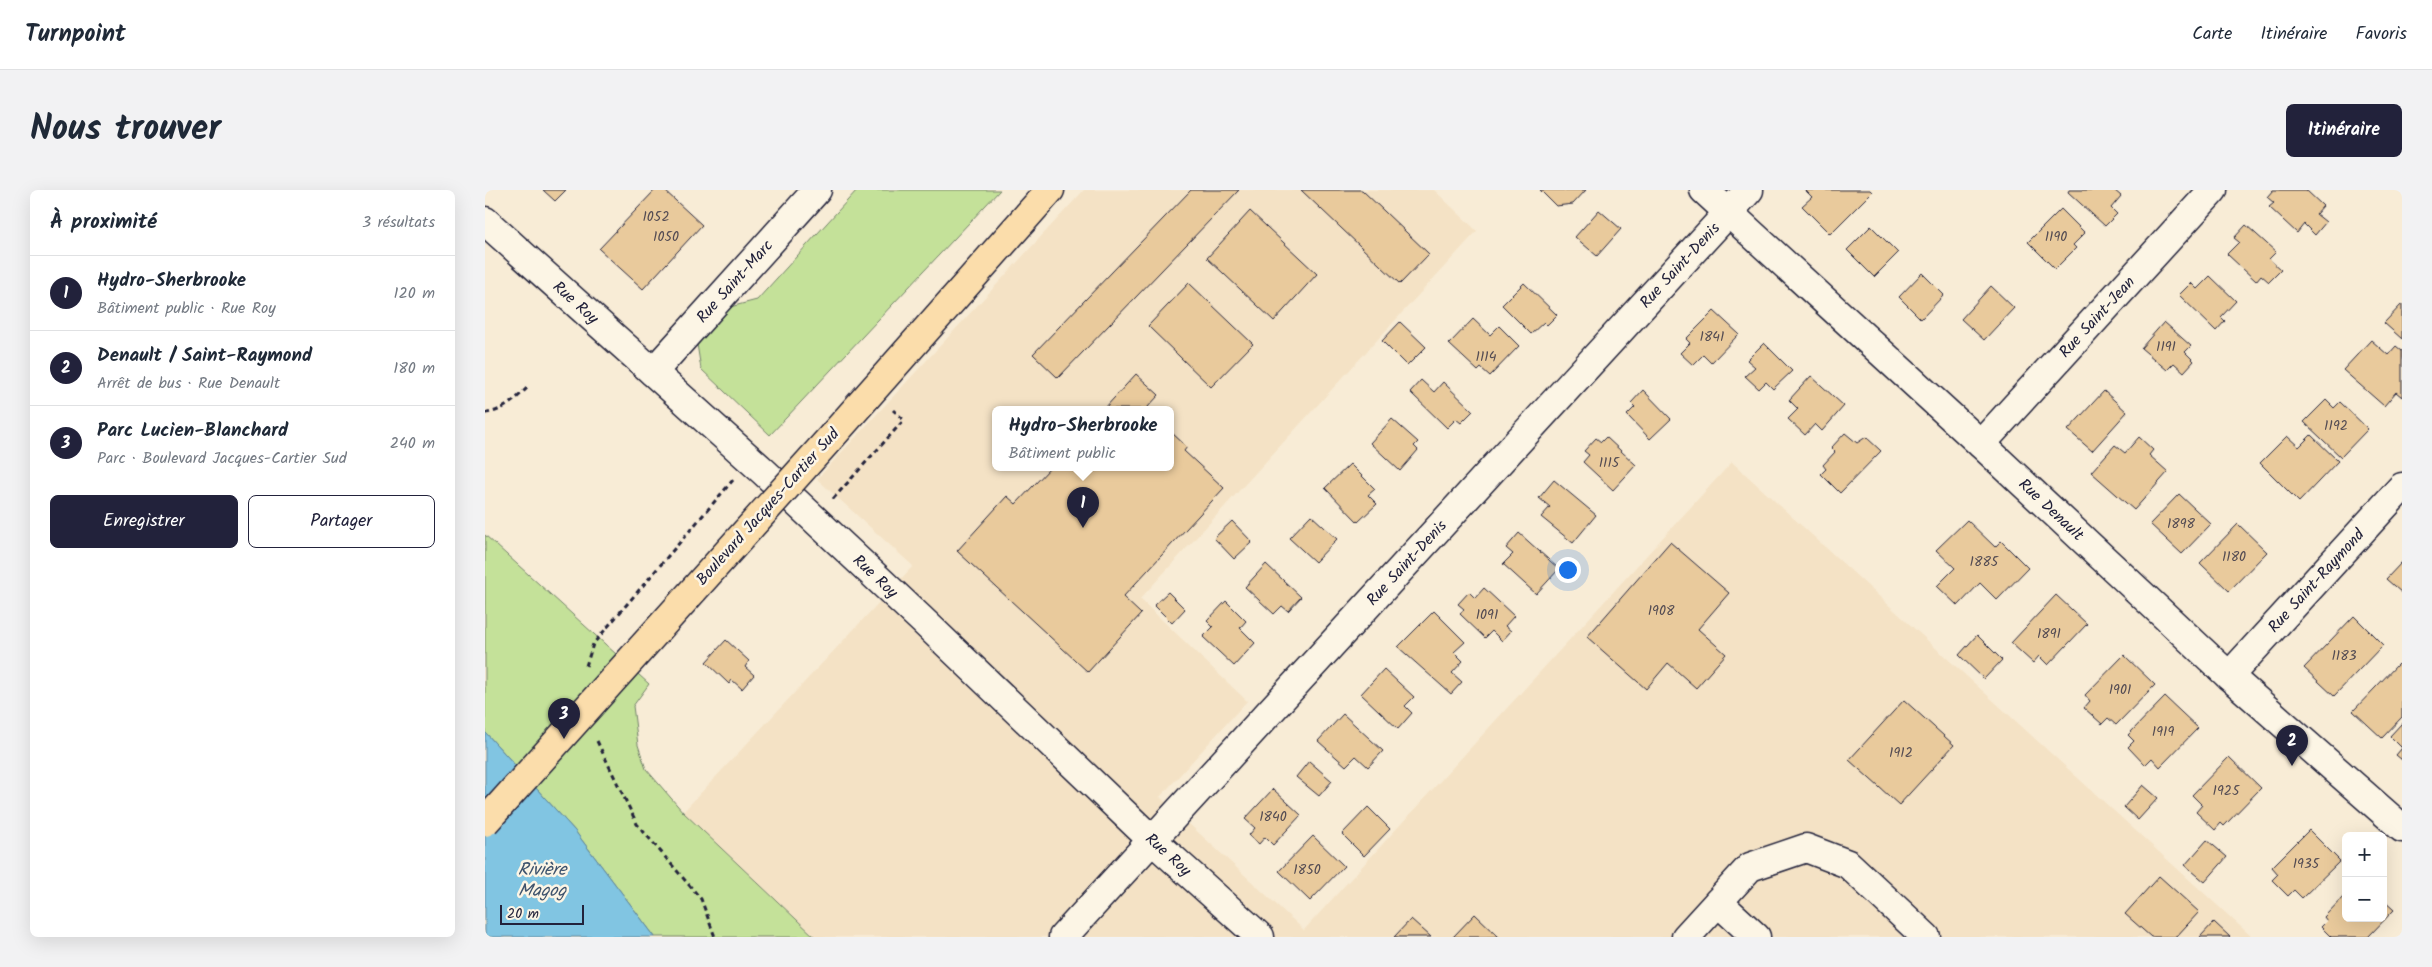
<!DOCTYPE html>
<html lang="fr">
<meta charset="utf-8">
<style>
body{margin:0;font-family:Kalam,sans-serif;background:#f2f2f3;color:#1f2937}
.controls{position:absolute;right:15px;bottom:15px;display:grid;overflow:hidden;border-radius:8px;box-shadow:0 5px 20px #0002}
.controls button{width:45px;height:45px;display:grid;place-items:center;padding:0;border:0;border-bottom:1px solid #e0e1e3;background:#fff;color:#1f2937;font:25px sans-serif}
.scale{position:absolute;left:15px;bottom:12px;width:84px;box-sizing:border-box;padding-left:5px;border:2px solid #22223b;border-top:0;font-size:14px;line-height:18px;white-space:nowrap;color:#22223b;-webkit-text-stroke:4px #fcf5e5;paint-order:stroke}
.you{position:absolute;left:1082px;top:379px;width:18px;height:18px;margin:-12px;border:4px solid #fff;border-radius:50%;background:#1a73e8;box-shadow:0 0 0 8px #1a73e833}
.badge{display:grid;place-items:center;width:32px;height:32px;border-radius:50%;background:#22223b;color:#fff;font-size:16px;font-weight:700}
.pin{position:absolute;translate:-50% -41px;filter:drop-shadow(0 1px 2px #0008)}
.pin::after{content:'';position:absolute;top:26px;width:18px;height:15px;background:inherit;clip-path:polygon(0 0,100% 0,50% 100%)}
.popup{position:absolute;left:507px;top:216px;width:182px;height:65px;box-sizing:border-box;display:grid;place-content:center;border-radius:8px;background:#fff;filter:drop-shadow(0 1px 4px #0005);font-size:16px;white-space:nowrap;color:#747a83}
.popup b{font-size:19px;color:#1f2937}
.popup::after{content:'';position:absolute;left:50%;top:100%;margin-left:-10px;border:10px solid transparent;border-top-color:#fff}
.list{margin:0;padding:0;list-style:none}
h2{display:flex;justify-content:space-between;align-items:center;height:65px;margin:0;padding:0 20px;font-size:21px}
h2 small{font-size:16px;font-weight:400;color:#747a83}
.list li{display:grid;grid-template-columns:32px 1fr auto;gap:15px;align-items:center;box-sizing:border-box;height:75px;padding:0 20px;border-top:1px solid #e0e1e3}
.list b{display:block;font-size:19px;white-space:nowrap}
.list p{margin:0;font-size:16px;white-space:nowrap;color:#747a83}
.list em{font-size:16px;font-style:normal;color:#747a83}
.actions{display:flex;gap:10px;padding:15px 20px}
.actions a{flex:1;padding:11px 0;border:1px solid #22223b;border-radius:8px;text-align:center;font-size:18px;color:#22223b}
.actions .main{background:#22223b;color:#fff}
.map{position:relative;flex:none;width:1917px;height:747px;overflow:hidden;border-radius:8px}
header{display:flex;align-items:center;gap:30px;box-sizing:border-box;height:70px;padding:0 25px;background:#fff;border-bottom:1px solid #e0e1e3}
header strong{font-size:24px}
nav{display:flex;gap:28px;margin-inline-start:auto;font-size:18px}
.intro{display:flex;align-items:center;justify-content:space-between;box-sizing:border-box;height:120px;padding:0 30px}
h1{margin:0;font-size:35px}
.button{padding:12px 22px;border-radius:8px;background:#22223b;color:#fff;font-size:18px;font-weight:700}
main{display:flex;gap:30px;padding:0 30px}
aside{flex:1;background:#fff;border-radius:8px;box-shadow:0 5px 20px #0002}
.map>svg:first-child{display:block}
</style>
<header>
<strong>Turnpoint</strong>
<nav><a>Carte</a><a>Itinéraire</a><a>Favoris</a></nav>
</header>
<div class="intro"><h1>Nous trouver</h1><a class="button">Itinéraire</a></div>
<main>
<aside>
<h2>À proximité<small>3 résultats</small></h2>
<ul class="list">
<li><span class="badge">1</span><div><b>Hydro-Sherbrooke</b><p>Bâtiment public · Rue Roy</p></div><em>120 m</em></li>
<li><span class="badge">2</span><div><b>Denault / Saint-Raymond</b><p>Arrêt de bus · Rue Denault</p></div><em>180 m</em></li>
<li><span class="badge">3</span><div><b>Parc Lucien-Blanchard</b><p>Parc · Boulevard Jacques-Cartier Sud</p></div><em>240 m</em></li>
</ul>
<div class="actions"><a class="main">Enregistrer</a><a>Partager</a></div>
</aside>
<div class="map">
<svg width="1917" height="747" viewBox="0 0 1917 747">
<rect width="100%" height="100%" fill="#f8ecd6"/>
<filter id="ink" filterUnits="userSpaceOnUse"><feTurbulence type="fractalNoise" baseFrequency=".02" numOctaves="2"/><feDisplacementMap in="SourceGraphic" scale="10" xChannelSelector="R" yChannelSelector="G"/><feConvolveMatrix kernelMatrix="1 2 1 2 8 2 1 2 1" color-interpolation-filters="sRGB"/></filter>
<g filter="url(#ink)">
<!-- built -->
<path fill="#f4e2c5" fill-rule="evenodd" d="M599,0H949L992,41L655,409L762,511L675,607L819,740L1247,272L1767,747H330L198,622L428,376L332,289ZM510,219H686V277H510Z"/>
<!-- green -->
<path fill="#c4e199" stroke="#73826a" d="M372,0H515L285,245L216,179L212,154L245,117L272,110Z
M0,345L164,494L148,516L153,555L161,579L198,622L330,747H170L90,641L0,542Z"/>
<!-- water -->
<path fill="#81c5e2" stroke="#5b849f" d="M0,542L90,641L170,747H0Z"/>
<!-- building -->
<path fill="#e9ca9c" stroke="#22223b" d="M58,0H81L70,11Z
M170,0H179L217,35L158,99L114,59Z
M706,0H754L573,188L548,164Z
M816,0H877L944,64L915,94Z
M1055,0H1101L1088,14L1071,16Z
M1320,0H1385L1387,2L1345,44L1317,16L1327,7Z
M1584,0H1629L1636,6L1626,18L1632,24L1620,36L1583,2Z
M1788,0H1821L1838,16L1831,24L1841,32L1830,45L1819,34L1812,43L1784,17L1789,13L1782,7Z
M1576,19L1600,43L1588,55L1591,58L1570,79L1543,52Z
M1114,20L1136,39L1112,66L1090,47Z
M765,21L832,84L789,131L722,68Z
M1761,35L1791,62L1784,69L1796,80L1784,92L1776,85L1771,91L1742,64L1754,52L1749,48Z
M1386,36L1413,63L1389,87L1362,60Z
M1437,83L1459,105L1436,129L1414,107Z
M1725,86L1751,111L1736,127L1740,131L1731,141L1694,105L1706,93L1712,99Z
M704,93L768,154L726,197L663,136Z
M1039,93L1072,125L1062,135L1059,132L1046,144L1017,115Z
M1506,96L1529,118L1499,150L1476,129Z
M1917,114V149L1899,133Z
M1229,121L1254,144L1226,173L1218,165L1208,175L1195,163L1205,153L1201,149Z
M988,129L1005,145L1014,136L1034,156L1005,186L996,178L993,181L964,154Z
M915,132L941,157L922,176L897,151Z
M1679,132L1706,156L1700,162L1709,171L1699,182L1689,173L1682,180L1656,158Z
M1886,150L1903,165L1911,156L1917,161V207L1911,202L1899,216L1858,180Z
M1279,153L1307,181L1288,199L1281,192L1274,199L1260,186L1270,177L1262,170Z
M651,184L674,205L661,219H619Z
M1326,186L1359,216L1337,241L1330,234L1320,245L1303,229L1313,219L1304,210Z
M936,190L949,202L958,192L988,221L976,233L971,229L962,238L925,202Z
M1158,200L1186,229L1165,249L1142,225L1150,217L1146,213Z
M1619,201L1642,222L1607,261L1583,240Z
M1841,210L1849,218L1855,212L1883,239L1856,267L1819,232Z
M907,229L933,252L929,256L933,260L915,281L885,253Z
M686,242L702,257L699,261L739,298L638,407L656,424L603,482L472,361L522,306L531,314L566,277H686Z
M1360,243L1372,253L1381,247L1396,261L1355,303L1336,284L1341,279L1338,275L1350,262L1346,258Z
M1826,245L1853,271L1814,312L1775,273L1802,246L1814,257Z
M1121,247L1151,275L1128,300L1098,272L1104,265L1099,261L1111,248L1116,252Z
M1654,247L1668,260L1664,265L1683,282L1649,320L1606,282L1630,255L1640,263Z
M865,274L890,299L883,305L892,314L873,332L840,298Z
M1069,290L1111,325L1088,353L1056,327L1065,317L1054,308Z
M1694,304L1726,334L1697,364L1665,334Z
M826,325L852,349L830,372L804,348Z
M1482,330L1510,357L1516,351L1543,378L1512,410L1495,393L1473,416L1452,396L1470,378L1451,360Z
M747,331L767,352L749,369L729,348Z
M1753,334L1782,362L1744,401L1715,373Z
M1034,343L1074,379L1051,404L1018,374L1028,364L1021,358Z
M1185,352L1244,403L1213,439L1241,464L1211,498L1183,473L1161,499L1102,447Z
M1917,372V403L1901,389Z
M781,374L816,407L803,421L797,416L789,424L760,397Z
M999,398L1029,426L1020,436L1026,441L1017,451L1007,441L1000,448L975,424L979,419L973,414L984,402L990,408Z
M683,402L700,419L687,433L669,415Z
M1571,405L1602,434L1563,475L1554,466L1548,473L1526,453Z
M741,411L761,431L755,438L770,453L749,476L718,447L728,437L722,431Z
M949,421L980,452L969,462L978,471L967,483L977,492L966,504L913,457Z
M1869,426L1898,455L1849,506L1819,478Z
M1492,445L1517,470L1499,489L1474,465Z
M241,450L264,471L260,477L269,485L257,499L247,490L244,494L221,472Z
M1639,465L1670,495L1631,535L1623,528L1617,534L1599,518L1605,511L1600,505Z
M1913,474L1917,478V527L1897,548L1868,521Z
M899,479L929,507L920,516L927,523L913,539L876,504Z
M1680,507L1713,538L1675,577L1667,568L1660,575L1643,557L1649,551L1643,545Z
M1419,510L1469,555L1414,615L1364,570Z
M858,524L898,561L883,577L871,566L861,576L833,551Z
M1917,533V558L1905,546Z
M1917,558V570L1911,565Z
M1744,567L1776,598L1739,636L1736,633L1730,640L1711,622L1717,615L1707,605Z
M824,571L847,591L834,606L811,587Z
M1658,595L1673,608L1653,630L1639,617Z
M788,599L816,625L788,655L780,647L774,654L764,645L770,638L760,629Z
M883,617L905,639L879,666L857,644Z
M1824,640L1855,671L1817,708L1809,700L1803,706L1787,690L1793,684L1787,677Z
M828,646L859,676L825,711L794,681Z
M1722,650L1742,667L1720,692L1700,675Z
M1674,686L1714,722L1691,747H1666L1640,724Z
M1861,704V728H1898V710L1909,720L1883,747H1846L1836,737L1842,731L1839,727Z
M990,724L1014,747H968Z
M926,729L946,747H909Z
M1729,732L1745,747H1715Z"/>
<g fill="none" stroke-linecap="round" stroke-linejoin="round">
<defs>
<g id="minor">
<path id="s1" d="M1219,0L1496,254L1744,486L1917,638"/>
<path id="s2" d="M0,31L278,281L436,429L667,650L775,747"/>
<path id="s3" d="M168,182L332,0"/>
<path id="s4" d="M1496,254L1728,0"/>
<path id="s5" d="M1744,486L1917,297"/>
<path d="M1233,712L1271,747"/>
<path id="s6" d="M578,747L1264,0"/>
<path d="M1201,747L1265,677L1321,658L1363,674L1441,747"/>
</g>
<path id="major" d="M348,245L565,0"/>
</defs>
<!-- minor casing -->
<use href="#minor" stroke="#22223b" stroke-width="31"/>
<!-- major casing -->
<use href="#major" stroke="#22223b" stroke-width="31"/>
<!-- path -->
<path stroke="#22223b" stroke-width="3" stroke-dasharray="5 4" stroke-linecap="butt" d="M0,223C17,222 30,210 42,198
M348,309L419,230L408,220
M101,476L108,454L248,290
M112,551L152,634L216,709L230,747"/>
<!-- minor -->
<use href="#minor" stroke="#fcf5e5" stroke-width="28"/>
<!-- major -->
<use href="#major" stroke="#fbddab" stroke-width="28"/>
<defs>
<path id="major-bridge" d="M0,632L348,245"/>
</defs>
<!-- major-bridge casing -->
<use href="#major-bridge" stroke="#22223b" stroke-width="31" stroke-linecap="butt"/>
<!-- major-bridge -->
<use href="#major-bridge" stroke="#fbddab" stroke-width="28"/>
</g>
</g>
<g text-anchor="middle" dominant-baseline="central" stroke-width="5" stroke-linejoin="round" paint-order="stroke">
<!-- number labels -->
<g font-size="14" fill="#544c53">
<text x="171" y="27">1052</text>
<text x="181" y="47">1050</text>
<text x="1571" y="47">1190</text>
<text x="1227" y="147">1841</text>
<text x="1681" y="157">1191</text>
<text x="1001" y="167">1114</text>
<text x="1851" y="236">1192</text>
<text x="1124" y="273">1115</text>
<text x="1696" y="334">1898</text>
<text x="1749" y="367">1180</text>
<text x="1499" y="372">1885</text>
<text x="1176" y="421">1908</text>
<text x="1002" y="425">1091</text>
<text x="1564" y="444">1891</text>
<text x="1859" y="466">1183</text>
<text x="1635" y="500">1901</text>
<text x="1678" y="542">1919</text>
<text x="1416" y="563">1912</text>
<text x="1741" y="601">1925</text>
<text x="788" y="627">1840</text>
<text x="1821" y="674">1935</text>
<text x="822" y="680">1850</text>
</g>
<!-- street labels -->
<g font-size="16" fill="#22223b" stroke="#fcf5e5">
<text stroke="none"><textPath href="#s6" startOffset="912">Rue Saint-Denis</textPath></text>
<text stroke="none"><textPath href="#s3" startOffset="122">Rue Saint-Marc</textPath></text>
<text stroke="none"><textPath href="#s2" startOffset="122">Rue Roy</textPath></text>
<text stroke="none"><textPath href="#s4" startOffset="172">Rue Saint-Jean</textPath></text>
<text transform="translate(283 317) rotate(-48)">Boulevard Jacques-Cartier Sud</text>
<text stroke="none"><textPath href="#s1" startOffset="472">Rue Denault</textPath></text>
<text stroke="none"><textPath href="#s6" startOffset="508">Rue Saint-Denis</textPath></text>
<text stroke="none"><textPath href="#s2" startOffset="528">Rue Roy</textPath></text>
<text stroke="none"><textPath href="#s5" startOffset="129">Rue Saint-Raymond</textPath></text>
<text stroke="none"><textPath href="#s2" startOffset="932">Rue Roy</textPath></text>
</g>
<!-- water labels -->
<g font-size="18" font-style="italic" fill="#3e536d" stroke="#fcf5e5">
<text x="57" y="680">Rivière<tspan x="57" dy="21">Magog</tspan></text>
</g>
</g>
</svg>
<div class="controls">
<button>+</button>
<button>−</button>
</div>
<div class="scale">20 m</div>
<div class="you"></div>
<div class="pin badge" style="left:598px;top:338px">1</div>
<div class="popup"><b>Hydro-Sherbrooke</b>Bâtiment public</div>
<div class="pin badge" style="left:1807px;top:576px">2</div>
<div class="pin badge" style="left:79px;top:549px">3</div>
</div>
</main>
